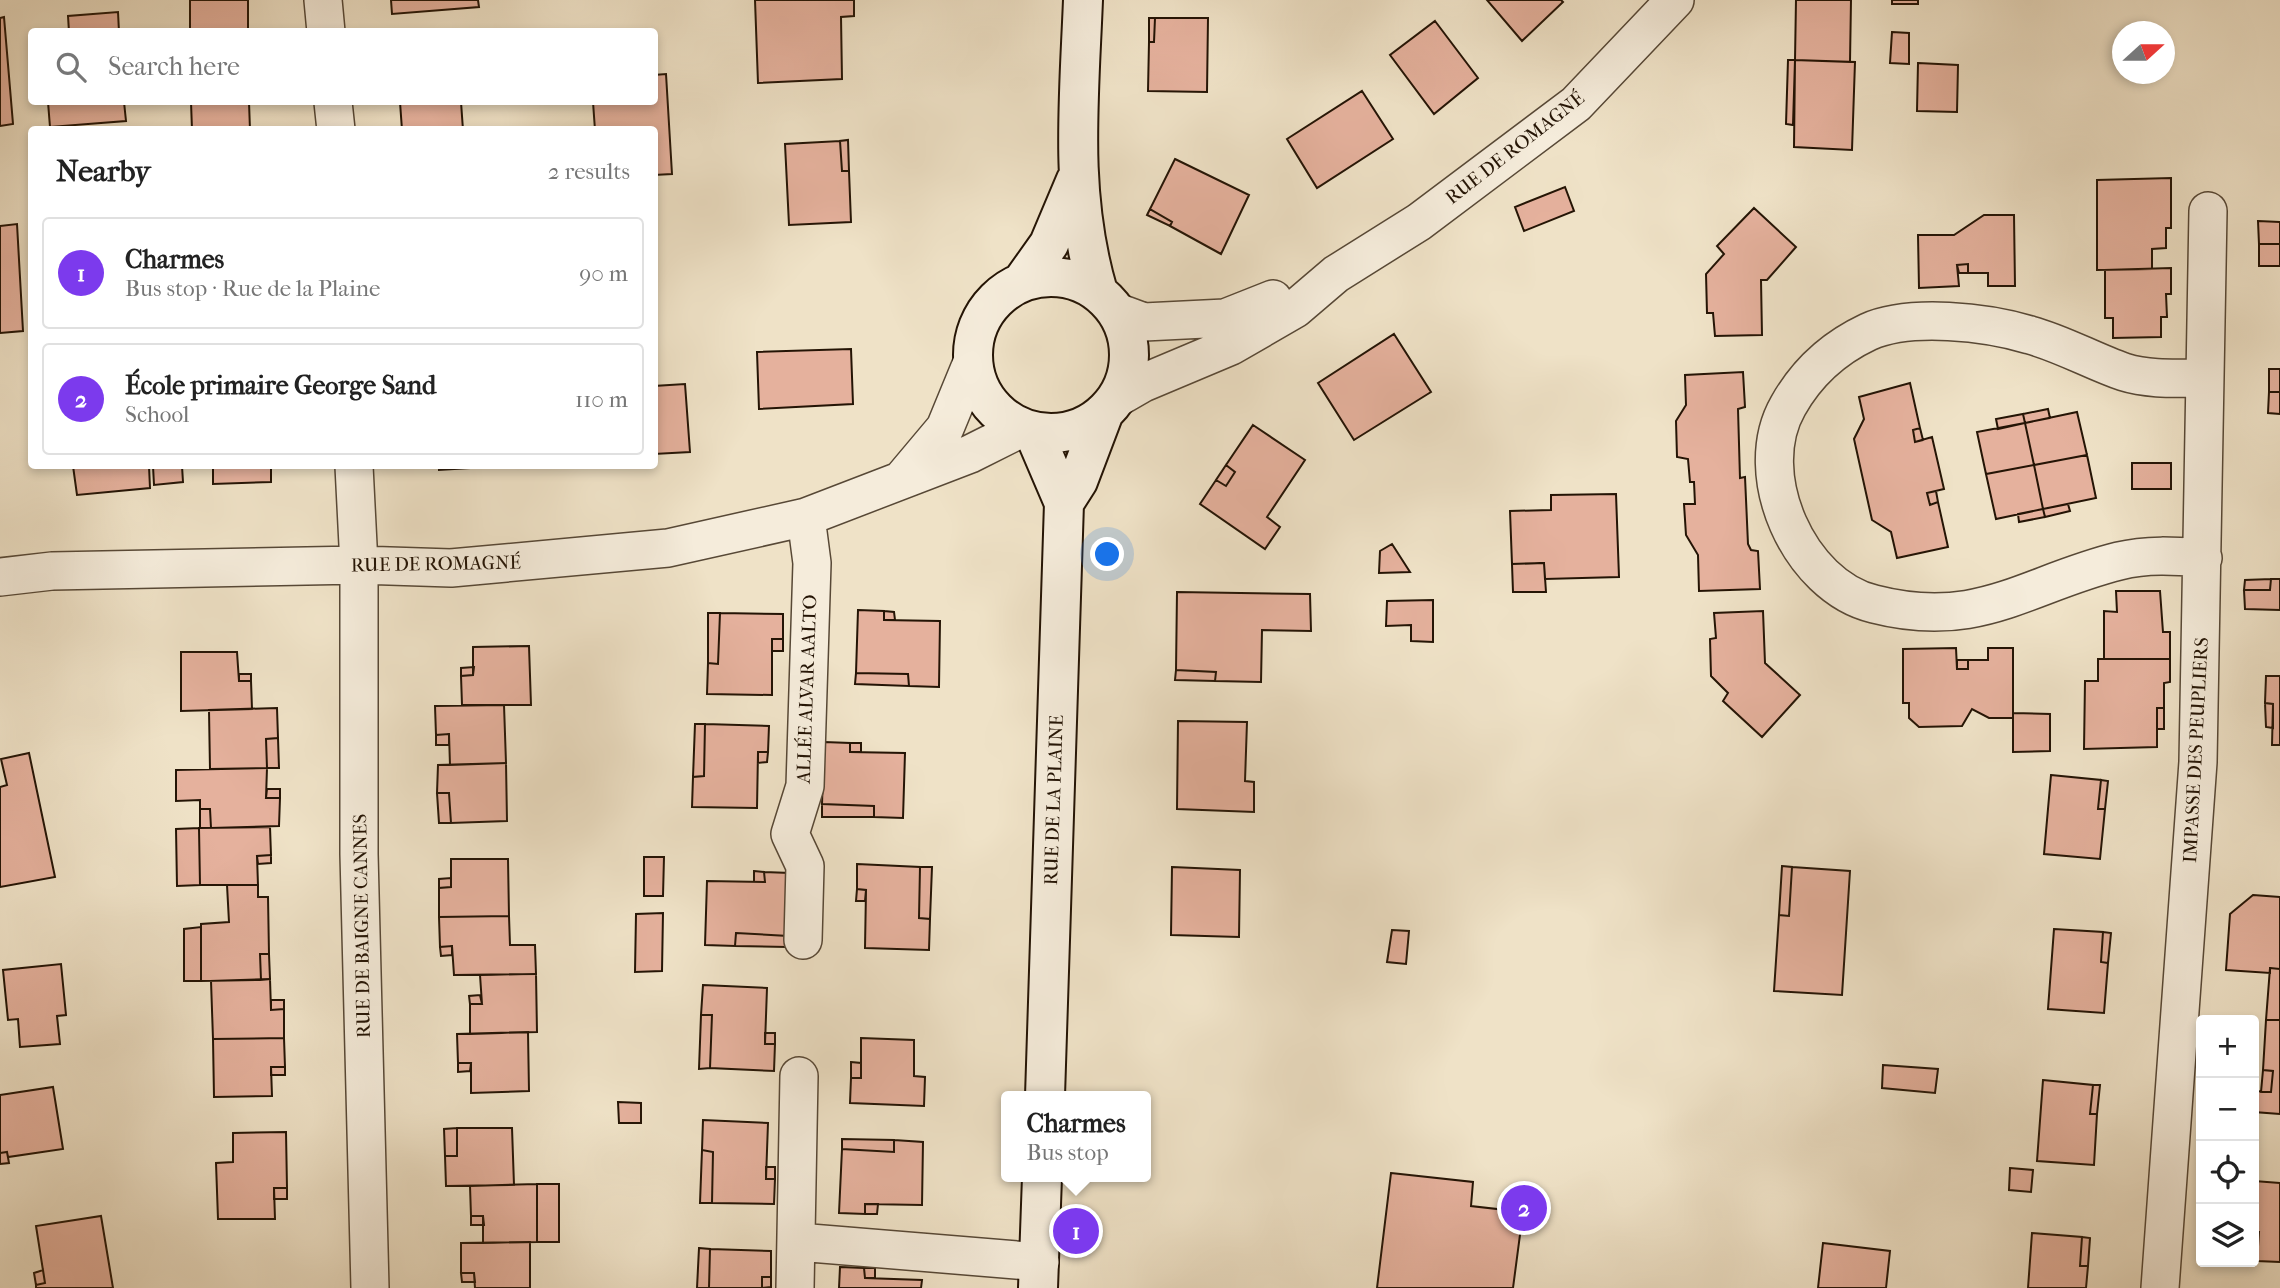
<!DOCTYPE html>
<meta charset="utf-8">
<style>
body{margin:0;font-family:"IM FELL French Canon",serif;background:#f2f2f2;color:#222}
.controls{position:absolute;right:21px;bottom:21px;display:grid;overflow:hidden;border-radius:7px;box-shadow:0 4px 10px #0003}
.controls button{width:63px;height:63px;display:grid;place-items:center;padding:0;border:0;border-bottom:2px solid #e0e0e0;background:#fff;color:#222;font:35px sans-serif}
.compass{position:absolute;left:2112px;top:21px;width:63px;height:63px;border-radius:50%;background:#fff;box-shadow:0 4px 10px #0003;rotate:69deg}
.you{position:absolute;left:1108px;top:555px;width:24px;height:24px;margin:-18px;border:5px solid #fff;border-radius:50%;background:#1a73e8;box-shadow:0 0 0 10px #1a73e833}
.badge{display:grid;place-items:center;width:46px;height:46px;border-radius:50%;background:#7c3aed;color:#fff;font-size:23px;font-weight:700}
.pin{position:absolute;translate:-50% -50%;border:4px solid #fff;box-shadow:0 2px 7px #0006}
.popup{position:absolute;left:1001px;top:1091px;width:150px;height:91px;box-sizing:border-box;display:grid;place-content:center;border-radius:7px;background:#fff;filter:drop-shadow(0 2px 5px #0005);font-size:23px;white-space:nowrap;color:#767676}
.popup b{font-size:26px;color:#222}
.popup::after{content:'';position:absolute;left:50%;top:100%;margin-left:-14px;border:14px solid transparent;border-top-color:#fff}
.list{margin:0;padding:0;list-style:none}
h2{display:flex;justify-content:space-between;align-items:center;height:91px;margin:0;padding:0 28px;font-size:30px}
h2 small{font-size:23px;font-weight:400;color:#767676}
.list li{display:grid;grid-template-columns:46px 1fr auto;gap:21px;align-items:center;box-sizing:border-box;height:112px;margin:0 14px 14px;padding:0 14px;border:2px solid #e0e0e0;border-radius:7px}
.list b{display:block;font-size:26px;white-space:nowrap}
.list p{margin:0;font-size:23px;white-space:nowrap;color:#767676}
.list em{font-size:23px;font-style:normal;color:#767676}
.icon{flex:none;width:38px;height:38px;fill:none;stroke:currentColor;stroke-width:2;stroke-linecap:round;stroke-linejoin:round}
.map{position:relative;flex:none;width:2280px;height:1288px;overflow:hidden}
.search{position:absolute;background:#fff;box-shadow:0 4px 10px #0003;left:28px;top:28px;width:630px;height:77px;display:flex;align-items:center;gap:18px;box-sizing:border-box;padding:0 24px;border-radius:7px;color:#767676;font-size:26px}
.panel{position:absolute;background:#fff;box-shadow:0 4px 10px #0003;left:28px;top:126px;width:630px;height:343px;border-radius:7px}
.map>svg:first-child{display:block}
</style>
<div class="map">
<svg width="2280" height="1288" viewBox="0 0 2280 1288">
<rect width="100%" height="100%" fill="#efe2c7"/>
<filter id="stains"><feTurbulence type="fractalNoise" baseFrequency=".00286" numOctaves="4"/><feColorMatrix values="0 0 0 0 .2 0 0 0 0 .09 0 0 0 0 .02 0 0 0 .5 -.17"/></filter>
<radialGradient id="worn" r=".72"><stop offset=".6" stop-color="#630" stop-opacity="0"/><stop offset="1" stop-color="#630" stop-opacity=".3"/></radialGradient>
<!-- building -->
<path fill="#e5b19d" stroke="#241405" stroke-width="2" d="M190,0H248V32H190Z
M391,0H478L479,7L392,14Z
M755,0H854V16L841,17L842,79L758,83Z
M1487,0H1561L1563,2L1522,41Z
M1796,0H1851L1850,62L1795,60Z
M1892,0H1918V4H1892Z
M118,12L119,32H69L68,16Z
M4,17L13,124L0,126V18Z
M1149,18H1155L1154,42H1149Z
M1155,18H1208L1207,92L1148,91L1149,42H1154Z
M1435,21L1478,78L1434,114L1390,55Z
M1892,32L1909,33V64L1890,63Z
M1788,60H1795L1793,125L1786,124Z
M1795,60L1855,62L1852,150L1794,147Z
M1918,63L1958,65L1957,112L1917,111Z
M666,74L672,174L654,175V130H595L593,102H654V75Z
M1362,91L1393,139L1317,188L1287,139Z
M48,102H124L126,121L50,127Z
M191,102H249L250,130H192Z
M400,102H461L463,130H402Z
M848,140L849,171H842L840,141Z
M840,141L842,171H849L851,222L789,225L785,144Z
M1175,159L1249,195L1221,254L1170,226L1172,222L1150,209Z
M2171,178V228H2166V248L2152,249V269L2097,270V180Z
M1565,187L1574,211L1524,231L1515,207Z
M1754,208L1796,247L1767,280H1761L1762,335L1715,336L1713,313H1707L1706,274L1724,254L1717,246Z
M1150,209L1172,222L1170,226L1147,215Z
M1984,215H2014L2015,286H1988V273H1968V264L1957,265L1959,286L1919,288L1918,235H1954Z
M2258,221L2280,222V244H2259Z
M17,224L23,331L0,333V226Z
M2259,244H2280V266H2259Z
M1968,264V273H1959L1957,265Z
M2171,268V294H2166L2167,317H2161V337L2113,338V318H2105V270Z
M1394,334L1431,392L1354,440L1318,383Z
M851,349L853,404L759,409L757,352Z
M2269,369H2280V392H2269Z
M1743,372L1745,407L1738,409L1740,478L1745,477L1748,544L1751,550L1758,551L1760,589L1699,591L1698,555L1686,535L1684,504H1695L1694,482H1690L1688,459L1677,457L1676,421L1686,405L1685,375Z
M1910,383L1920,428L1913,430L1915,442L1932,437L1944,489L1927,493L1930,505L1938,502L1948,547L1897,558L1891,532L1872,520L1854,439L1864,419L1859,397Z
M685,384L690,452L654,454V386Z
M2269,392H2280V414L2268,413Z
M2048,409L2050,418L2025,423L2023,414Z
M2077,412L2087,455L2034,465L2025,423Z
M2023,414L2025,423L1998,429L1996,419Z
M2025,423L2034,465L1986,474L1977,432Z
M1253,425L1305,460L1267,517L1280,527L1265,549L1200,504L1216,480L1226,486L1235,472L1226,465Z
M1920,428L1923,440L1915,442L1913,430Z
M2087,455L2096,498L2043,509L2034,465Z
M2132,463H2171V489H2132Z
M1226,465L1235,472L1226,486L1216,480Z
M2034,465L2043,509L1996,519L1986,474Z
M73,466H149L150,488L77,495Z
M153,466H182L183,482L154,485Z
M213,466H271V482L213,484Z
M439,466H503L439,470Z
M1936,491L1938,502L1930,505L1927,493Z
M1616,494L1619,577L1545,579L1544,563L1512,564L1510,511L1551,510V495Z
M2068,504L2070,511L2045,517L2043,509Z
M2043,509L2045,517L2019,522L2018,514Z
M1392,544L1410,572L1379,573L1380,551Z
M1544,563L1546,592H1513L1512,564Z
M2271,579H2280V610L2245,609L2244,590H2270Z
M2271,579L2270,590H2244L2245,580Z
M2116,591H2160L2163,632H2170V659H2104V611L2117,612Z
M1177,592L1310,594L1311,631L1262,630L1261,682L1215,681L1216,672L1176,670Z
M1433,600V642L1411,641V625L1386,626L1387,601Z
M858,610L884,611V620L940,621L939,687L909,686L908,674L856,673Z
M884,611L894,612L895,620H884Z
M1763,611L1765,663L1800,695L1762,737L1723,701L1728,693L1711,676L1710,639L1716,638L1714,613Z
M708,613H720L718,664L708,663Z
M720,613L783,614V639H772V695L707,694L708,663L718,664Z
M772,639H783V651H772Z
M529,646L531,705H462L461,676L473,675V647Z
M1956,648L1957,669H1968V660H1988V648H2013V718H1989L1972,709L1962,726L1919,727L1909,718V703H1903V649Z
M181,652H237L239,681H251L252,709L181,711Z
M2098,659H2170V682L2164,683V708H2157V747L2084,749L2085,681H2098Z
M1957,660H1968V669H1957Z
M474,667L473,675L461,676V668Z
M1176,670L1216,672L1215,681L1175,680Z
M856,673L908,674L909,686L855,684Z
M239,674H251V681H239Z
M2266,676H2280V745H2272L2273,704L2265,703Z
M2265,703L2273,704V728L2266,727Z
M504,705L506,763L450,765L449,734L436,735L435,706Z
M277,708L278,738L266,739L267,768L210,769L209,710Z
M2157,708H2164V729H2157Z
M2013,713L2050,714V751L2013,752Z
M1178,721L1247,722L1245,781L1254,782V812L1177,809Z
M695,724H705L704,776L693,777Z
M705,724L769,726L768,752H758L757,808L692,807L693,777L704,776Z
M449,734V745H436V735Z
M278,738L279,768H267L266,739Z
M824,742L850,743V752L905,753L903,818L874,817V806L822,804Z
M850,743H861V752H850Z
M758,752H768L767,762L758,763Z
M29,753L55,877L0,887V787L7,785L1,759Z
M506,763L507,821L451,823L449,793H437L438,765Z
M267,768L266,798H280L279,826L211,828L210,809H200V800L176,801V770Z
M2051,775L2101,780L2098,809H2105L2100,859L2044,854Z
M2101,780L2108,781L2105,809H2098Z
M267,789H280V798H266Z
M437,793H449L451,823H439Z
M822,804L874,806V817H822Z
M200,809H210L211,828H200Z
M270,827L271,855L257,856L258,885H200L199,828Z
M199,828L200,885L177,886L176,829Z
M271,855V863L258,864L257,856Z
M644,857H664L663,896H644Z
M451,859H508L509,916L439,917V888L451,887Z
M857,864L920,867L919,918L930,919L929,950L865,948L866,890L857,889Z
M1782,866L1792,867L1789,916L1779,915Z
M920,867H932L930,919L919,918Z
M1172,867L1240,870L1239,937L1171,935Z
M1792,867L1850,871L1842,995L1774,991L1779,915L1789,916Z
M754,871L764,872L765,882H754Z
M764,872L790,873L788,936L736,933L735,946L705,945L707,881L765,882Z
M451,878V887L439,888V879Z
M227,885H258V897H268L269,954H260L261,980L201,981V924L229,922Z
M857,889L866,890L865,901H856Z
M2253,895L2280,897V969L2270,968V973L2226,970L2230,914Z
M663,913L662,971L635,972L636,914Z
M509,916L510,945H535L536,974L454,975L452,946L440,947L439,917Z
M201,927V981H184V929Z
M2054,929L2103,932L2101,962L2108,963L2104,1013L2048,1009Z
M1392,930L1409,931L1406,964L1387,962Z
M2103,932L2111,933L2108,963L2101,962Z
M736,933L788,936L787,947L735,946Z
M452,946V955L441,956L440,947Z
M260,954H269L270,979L261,980Z
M61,964L66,1015L57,1016L60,1044L20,1047L18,1019L8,1020L3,970Z
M2270,968L2280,969V1020H2266Z
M536,974L537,1032L470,1034V1004H482L480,975Z
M270,979L271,1010L284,1009V1038L213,1039L211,981Z
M703,985L767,988L765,1044H775L774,1071L710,1068L712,1015H701Z
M480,995L482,1004H470L469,996Z
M271,1000H284V1009L271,1010Z
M701,1015H712L710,1068L699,1069Z
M2266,1020H2280V1114L2254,1112V1091L2271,1092L2273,1071L2263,1070Z
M528,1032L529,1091L471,1093V1063H458L457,1034Z
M765,1033H775V1044H765Z
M284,1038L285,1067H271L272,1096L214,1097L213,1039Z
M861,1038L914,1040V1076L925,1077L924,1106L850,1103L851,1078H861Z
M851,1062L861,1063V1078H851Z
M458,1063H471L470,1071L458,1072Z
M1883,1065L1938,1069L1935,1093L1882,1088Z
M271,1067H285V1075H271Z
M2263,1070L2273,1071L2271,1092H2261Z
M2043,1080L2093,1085L2090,1114H2097L2094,1165L2037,1161Z
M2093,1085H2100L2097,1114H2090Z
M53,1087L63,1149L8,1157L7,1152L0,1153V1095Z
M618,1102L641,1103V1123H619Z
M703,1120L768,1123L766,1179H775L774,1204L712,1203L713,1152L702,1150Z
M457,1128V1156H445L444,1129Z
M457,1128H512L514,1185L446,1186L445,1156H457Z
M286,1132L287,1188H274L275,1219H218L216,1163L233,1162V1133Z
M842,1139L894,1140V1152L842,1149Z
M894,1140L923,1142L922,1205L865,1204V1214L839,1213L842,1149L894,1152Z
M702,1150L713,1152L712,1203H700Z
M7,1152L9,1163L0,1164V1153Z
M766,1167H775V1179H766Z
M2010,1168L2033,1170L2031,1192L2009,1190Z
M1391,1173L1473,1182L1471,1206L1523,1212L1513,1288H1377Z
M2254,1181L2280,1183V1262L2257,1261L2259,1232H2254Z
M537,1184H559V1242H537Z
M537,1184V1242L483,1243V1216H471L470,1186Z
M274,1188H287V1199H274Z
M865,1204H878L877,1214H865Z
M101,1216L113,1288H36V1285L45,1283L36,1226Z
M471,1216H483L484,1225H471Z
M2254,1232H2259L2257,1261L2254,1260Z
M2032,1233L2082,1237L2080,1266H2088L2086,1288H2028Z
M2082,1237L2090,1238L2088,1266H2080Z
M530,1242V1288H475L474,1273H461V1243Z
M1823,1243L1890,1251L1886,1288H1818Z
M699,1248L710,1249L709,1288H697Z
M710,1249L771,1251V1277H762V1288H709Z
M840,1267L864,1268L865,1278L922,1280L921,1288H839Z
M864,1268H875V1278H865Z
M43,1270L45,1283L36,1285L34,1273Z
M461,1273H474L475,1282H462Z
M762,1277H771V1287L762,1288Z"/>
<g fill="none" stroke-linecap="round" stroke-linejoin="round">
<defs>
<path id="street" d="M323,0L326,32
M333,102L336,130
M1117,312L1144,322L1225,318L1273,299
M2203,378C2178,378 2149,380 2124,372C2092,361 2063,344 2030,335C1987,322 1910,313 1868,332C1834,348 1807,372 1788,406C1749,474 1799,586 1874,604C1979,631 2026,584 2119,561C2147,554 2175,556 2203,558
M1117,398L1143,383L1231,346L1295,309L1336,274L1419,222L1576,104L1675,0
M354,466L359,565V854L370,1288
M903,478L945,428L973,360
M0,577L52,571L359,565L451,568L668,548L806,517L970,454L1022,428
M803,940L805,866L790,834L805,786L812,563L806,517
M798,1242L1040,1262
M795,1288L799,1076
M2160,1288L2198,762L2208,211"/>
<path id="secondary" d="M1083,0C1079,101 1069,194 1098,292
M973 355a78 78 0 1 1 156 0a78 78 0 1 1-156 0Z
M1022,282L1049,244L1076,180
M1034,433L1064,503L1045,1096
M1064,503L1078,481L1103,415
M1038,1288L1042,1177"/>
</defs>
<!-- street casing -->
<use href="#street" stroke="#574836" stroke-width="40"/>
<!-- secondary casing -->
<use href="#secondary" stroke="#241405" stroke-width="42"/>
<!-- street -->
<use href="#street" stroke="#f5ecdb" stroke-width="37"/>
<!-- secondary -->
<use href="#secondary" stroke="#f5ecdb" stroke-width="38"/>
</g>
<g text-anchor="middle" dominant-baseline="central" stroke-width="7" stroke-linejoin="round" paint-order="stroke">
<!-- street labels -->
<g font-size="19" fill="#241405" stroke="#f5ecdb">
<text transform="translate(1515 148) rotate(-38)">RUE DE ROMAGNÉ</text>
<text transform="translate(436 564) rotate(-1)">RUE DE ROMAGNÉ</text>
<text transform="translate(807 689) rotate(-88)">ALLÉE ALVAR AALTO</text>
<text transform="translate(2196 750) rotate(-87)">IMPASSE DES PEUPLIERS</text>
<text transform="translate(1054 800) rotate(-88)">RUE DE LA PLAINE</text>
<text transform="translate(362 926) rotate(-91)">RUE DE BAIGNE CANNES</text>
</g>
</g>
<rect width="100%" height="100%" filter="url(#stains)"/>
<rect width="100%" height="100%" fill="url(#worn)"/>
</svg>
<div class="controls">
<button>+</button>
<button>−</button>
<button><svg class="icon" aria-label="locate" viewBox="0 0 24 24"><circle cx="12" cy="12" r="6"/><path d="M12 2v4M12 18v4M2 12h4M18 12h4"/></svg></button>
<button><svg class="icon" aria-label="layers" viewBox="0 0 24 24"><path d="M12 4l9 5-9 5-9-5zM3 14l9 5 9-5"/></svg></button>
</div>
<svg class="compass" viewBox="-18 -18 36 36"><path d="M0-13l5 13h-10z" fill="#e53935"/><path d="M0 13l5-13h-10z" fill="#767676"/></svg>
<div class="you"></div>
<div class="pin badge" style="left:1076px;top:1231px">1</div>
<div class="popup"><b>Charmes</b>Bus stop</div>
<div class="pin badge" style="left:1524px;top:1208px">2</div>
<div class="search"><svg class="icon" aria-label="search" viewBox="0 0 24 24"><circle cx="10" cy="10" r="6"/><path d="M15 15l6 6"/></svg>Search here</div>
<section class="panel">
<h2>Nearby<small>2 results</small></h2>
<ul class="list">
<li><span class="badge">1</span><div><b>Charmes</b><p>Bus stop · Rue de la Plaine</p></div><em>90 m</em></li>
<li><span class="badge">2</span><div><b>École primaire George Sand</b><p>School</p></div><em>110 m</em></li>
</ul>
</section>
</div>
